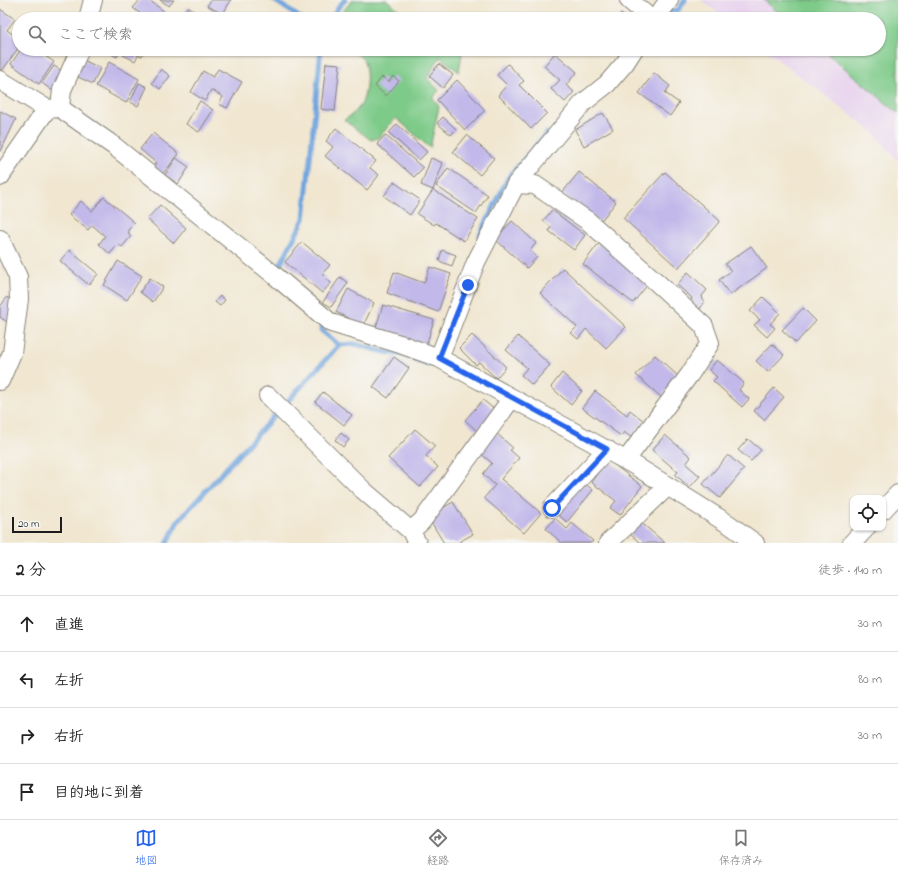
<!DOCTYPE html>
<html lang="ja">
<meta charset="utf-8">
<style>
body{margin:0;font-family:"Indie Flower","Klee One",sans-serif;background:#f6f6f6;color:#222}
.controls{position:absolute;right:12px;bottom:12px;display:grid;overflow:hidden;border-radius:8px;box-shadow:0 1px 3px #0004}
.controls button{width:36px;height:36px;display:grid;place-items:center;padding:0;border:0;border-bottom:1px solid #e0e0e0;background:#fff;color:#222;font:20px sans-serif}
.scale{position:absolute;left:12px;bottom:10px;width:50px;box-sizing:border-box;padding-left:4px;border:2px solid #1c1c1c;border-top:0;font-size:11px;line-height:14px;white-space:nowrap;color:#1c1c1c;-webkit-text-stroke:3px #f6f6f2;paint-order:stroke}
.stop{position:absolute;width:12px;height:12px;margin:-9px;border:3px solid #2563eb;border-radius:50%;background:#fff}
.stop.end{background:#2563eb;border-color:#fff;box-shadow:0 1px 4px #0008}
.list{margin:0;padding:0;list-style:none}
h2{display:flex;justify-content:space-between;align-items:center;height:52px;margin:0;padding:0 16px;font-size:17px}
h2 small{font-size:13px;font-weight:400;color:#767676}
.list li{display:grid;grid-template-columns:26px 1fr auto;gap:12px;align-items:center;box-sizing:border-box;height:56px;padding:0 16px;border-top:1px solid #e0e0e0}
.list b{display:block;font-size:15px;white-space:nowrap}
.list em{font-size:13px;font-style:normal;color:#767676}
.icon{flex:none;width:22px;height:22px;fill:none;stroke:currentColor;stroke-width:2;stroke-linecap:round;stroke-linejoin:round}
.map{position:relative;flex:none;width:898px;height:543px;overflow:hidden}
.search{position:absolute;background:#fff;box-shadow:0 1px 3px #0004;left:12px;right:12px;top:12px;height:44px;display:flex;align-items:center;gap:10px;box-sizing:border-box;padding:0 14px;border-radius:22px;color:#767676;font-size:15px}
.sheet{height:276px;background:#fff}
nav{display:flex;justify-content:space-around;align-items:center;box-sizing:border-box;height:56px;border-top:1px solid #e0e0e0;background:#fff;font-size:11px;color:#767676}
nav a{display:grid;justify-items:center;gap:2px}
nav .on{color:#2563eb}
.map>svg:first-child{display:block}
</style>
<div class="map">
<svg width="898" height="543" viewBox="0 0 898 543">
<rect width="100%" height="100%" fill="#f6f6f2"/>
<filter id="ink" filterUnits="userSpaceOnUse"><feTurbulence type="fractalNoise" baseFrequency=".025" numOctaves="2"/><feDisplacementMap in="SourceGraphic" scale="8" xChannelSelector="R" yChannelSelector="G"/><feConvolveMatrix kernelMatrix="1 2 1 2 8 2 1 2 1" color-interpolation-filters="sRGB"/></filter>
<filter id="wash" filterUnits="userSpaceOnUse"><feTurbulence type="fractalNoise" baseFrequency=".012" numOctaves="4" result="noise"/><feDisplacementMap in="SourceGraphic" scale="16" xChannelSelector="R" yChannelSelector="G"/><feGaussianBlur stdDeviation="0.9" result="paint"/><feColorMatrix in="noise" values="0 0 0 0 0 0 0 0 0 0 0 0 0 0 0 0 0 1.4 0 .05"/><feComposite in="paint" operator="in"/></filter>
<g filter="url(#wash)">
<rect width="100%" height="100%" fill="#f1e7d1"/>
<!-- built -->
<path fill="#e8d2ee" d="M701,0H898V161L872,131L764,49H879V19H726Z"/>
<!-- green -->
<path fill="#7eca89" stroke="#4d7352" d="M353,0H387L401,12L413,19H337L341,13Z
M764,0H898V113L822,49H879V19H786Z
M347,49H457L462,53L459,72L440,57L427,78L439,90L433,98L439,107L430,148L396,118L378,138L371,140L344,120C351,116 358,110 362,103C367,92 369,65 361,57C357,54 351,51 347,49Z"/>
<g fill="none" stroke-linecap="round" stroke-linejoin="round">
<!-- stream -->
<path stroke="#70a4dd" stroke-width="5" d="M274,0L302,19
M666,11L678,10L685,0
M331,19L340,5L345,0
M480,235L508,178L547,133
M275,272L278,269L304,219L321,49
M339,345L355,344L384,352L404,355L428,365L431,359
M167,543L178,521L339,345L321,330L322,324L319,322"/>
</g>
<g id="blocks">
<!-- building -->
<path fill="#c2b9ea" d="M140,0H149L174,19H147L133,8Z
M160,0H174L169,6Z
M211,0H231L223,14L207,6Z
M188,7L204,18L203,19H188L182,15Z
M0,9L15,19L7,30L19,39V47L2,71L0,69Z
M621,14L628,19H617Z
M21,49H35L54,62L39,84L11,64Z
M102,49H121L117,57Z
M125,49H145L142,56L138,55L135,61L123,55Z
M611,49H627L622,57Z
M555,53L577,72L566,85L574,92L565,102L551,89L560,80L544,66Z
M83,60L100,68L93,84L76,76Z
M109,62L139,79L126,103L96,86Z
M326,63L340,64L335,111L321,109Z
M439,64L453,75L443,88L429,76Z
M508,64L524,81L519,85L547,113L531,129L498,95L507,85L497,75Z
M54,66L62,71L54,92L42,83Z
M161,69L170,76L160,89L152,83Z
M218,69L242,82L227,108L219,104L223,97L211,90L205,101L191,92L203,71L213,77Z
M654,73L670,86L665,93L679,103L670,116L639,93Z
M393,76L399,81L386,96L375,86L382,77L389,82Z
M457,80L485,110L465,130L437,100Z
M139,83L147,87L138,106L130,102Z
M200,101L213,110L199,132L186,124Z
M0,111L16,119L1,151H0Z
M603,113L613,129L584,146L575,130Z
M443,117L456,129L451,135L437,123Z
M397,124L427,152L419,160L389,133Z
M336,128L376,161L370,168L379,175L367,190L325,156L333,147L326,141Z
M153,133L179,154L162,175L152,168L156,163L140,149Z
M385,135L423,168L414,177L377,144Z
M467,135L494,158L480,175L453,152Z
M176,158L189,167L178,184L165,175Z
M431,158L443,163L433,190L421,185Z
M448,168L488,195L476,213L436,186Z
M579,172L616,202L599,223L562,193Z
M665,172L720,221L678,268L623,218Z
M394,182L420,200L410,215L384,196Z
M433,190L478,219L464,241L436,223L434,225L417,214Z
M104,197L135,223L128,230L129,234L131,236L122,247L118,244L110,254L99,244L105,236L92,225L88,230L69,215L81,201L92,211Z
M160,205L186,228L174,243L147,219Z
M552,210L585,235L574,250L549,231L551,227L543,221Z
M512,221L536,243L530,251L537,257L527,268L495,239Z
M602,239L652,279L633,303L583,264Z
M302,242L330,265L322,274L331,283L322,293L285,262Z
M751,246L767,268L730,295L719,280L731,271L725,264Z
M69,250L98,274L89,285L60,261Z
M442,250L456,255L452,266L439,261Z
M118,261L142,276L127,300L104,285Z
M430,267L451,274L438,312L387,293L394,272L424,283Z
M563,268L626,327L606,348L586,329L578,339L571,333L577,327L540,293Z
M688,272L707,290L702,296L704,303L699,310L690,302L692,298L677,285Z
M340,277L348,283L331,307L323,302Z
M150,278L163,287L153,302L140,292Z
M348,289L374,303L363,326L336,312Z
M220,296L225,300L220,306L215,302Z
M7,297L15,304L7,322L0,317V307Z
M763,297L780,313L770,324L775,328L767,337L754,325L760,320L750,311Z
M383,305L434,320L426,346L375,330Z
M803,308L816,321L796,343L782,330Z
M472,335L506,367L496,378L479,362L476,365L459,348Z
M518,336L550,365L532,385L521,375L527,368L506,350Z
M772,344L784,355L768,372L756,361Z
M655,355L679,377L661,397L636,375Z
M394,357L409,368L388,398L373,387Z
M717,360L744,383L739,390L749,399L742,407L713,381L717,377L709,370Z
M562,373L582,391L571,405L551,387Z
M774,388L784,397L764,420L754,411Z
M595,391L627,415L630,410L644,421L632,438L624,432L621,436L582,408Z
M323,392L352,415L344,425L315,402Z
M483,400L495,410L477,431L465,420Z
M415,429L435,446L426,456L438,467L420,487L388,458Z
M495,432L513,448L510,450L519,458L501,479L541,513L524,533L484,498L495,485L483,474L492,463L478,451Z
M341,433L349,440L343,447L335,440Z
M665,435L691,457L686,464L700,476L690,487L675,475L678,472L652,450Z
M748,439L761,450L751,461L738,450Z
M728,455L744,469L720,498L703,484Z
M608,460L642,486L620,515L610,508L616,501L591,482Z
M583,482L593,490L567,522L557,514Z
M453,502L473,534L459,542L460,543H444L428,517Z
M555,518L567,529L572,523L593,541L591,543H562L546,529Z
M637,519L665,543H640L627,531Z"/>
</g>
</g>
<g filter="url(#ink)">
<use href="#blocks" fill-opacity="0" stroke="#868276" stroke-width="1"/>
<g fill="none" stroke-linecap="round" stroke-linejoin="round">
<defs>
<path id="minor" d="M629,0L651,19
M88,19L93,0
M655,19L669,0
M80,49L62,90L60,108L114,146L273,274L331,323L400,344L439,358L634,465L730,525L755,543
M0,80L47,109
M0,177L47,109L60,108
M516,184L535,185L588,221L662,287L704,326L710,343L690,374L626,460
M0,239L18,277L19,299L12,353L0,381
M439,358L476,262L516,184L583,103L607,84L625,63L634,49
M268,396L363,490L411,531L417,543
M552,508L607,449
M883,510L898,494
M411,531L422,521L512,398
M608,543L668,486
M852,543L866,528"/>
</defs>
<!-- minor casing -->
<use href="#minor" stroke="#868276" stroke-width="20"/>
<!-- minor -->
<use href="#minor" stroke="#fff" stroke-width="18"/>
</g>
</g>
<g fill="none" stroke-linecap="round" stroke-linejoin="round" filter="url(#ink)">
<!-- route -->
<path stroke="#2563eb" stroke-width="5" d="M468,285L439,358L607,449L552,508"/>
</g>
</svg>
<div class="controls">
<button><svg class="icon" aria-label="locate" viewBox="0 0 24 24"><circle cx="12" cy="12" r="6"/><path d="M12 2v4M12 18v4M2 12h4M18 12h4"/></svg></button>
</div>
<div class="scale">20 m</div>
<div class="stop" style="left:552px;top:508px"></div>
<div class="stop end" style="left:468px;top:285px"></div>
<div class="search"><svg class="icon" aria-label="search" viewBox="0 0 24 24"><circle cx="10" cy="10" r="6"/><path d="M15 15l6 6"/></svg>ここで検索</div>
</div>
<section class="sheet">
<h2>2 分<small>徒歩 · 140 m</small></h2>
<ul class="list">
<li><svg class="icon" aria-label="ahead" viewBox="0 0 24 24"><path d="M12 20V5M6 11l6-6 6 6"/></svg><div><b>直進</b></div><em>30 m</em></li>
<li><svg class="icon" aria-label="left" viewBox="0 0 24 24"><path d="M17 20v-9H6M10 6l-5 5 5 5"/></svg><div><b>左折</b></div><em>80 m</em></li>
<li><svg class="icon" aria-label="right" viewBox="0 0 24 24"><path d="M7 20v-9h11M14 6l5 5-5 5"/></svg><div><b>右折</b></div><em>30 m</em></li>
<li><svg class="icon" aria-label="arrive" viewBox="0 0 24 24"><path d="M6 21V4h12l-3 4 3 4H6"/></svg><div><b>目的地に到着</b></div></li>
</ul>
</section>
<nav>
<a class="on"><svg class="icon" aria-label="map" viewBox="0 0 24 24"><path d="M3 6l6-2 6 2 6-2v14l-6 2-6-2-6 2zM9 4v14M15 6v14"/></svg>地図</a>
<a><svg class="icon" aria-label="directions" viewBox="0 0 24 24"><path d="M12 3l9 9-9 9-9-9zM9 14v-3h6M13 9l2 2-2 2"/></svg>経路</a>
<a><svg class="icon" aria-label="saved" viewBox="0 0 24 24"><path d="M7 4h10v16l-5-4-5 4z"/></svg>保存済み</a>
</nav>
